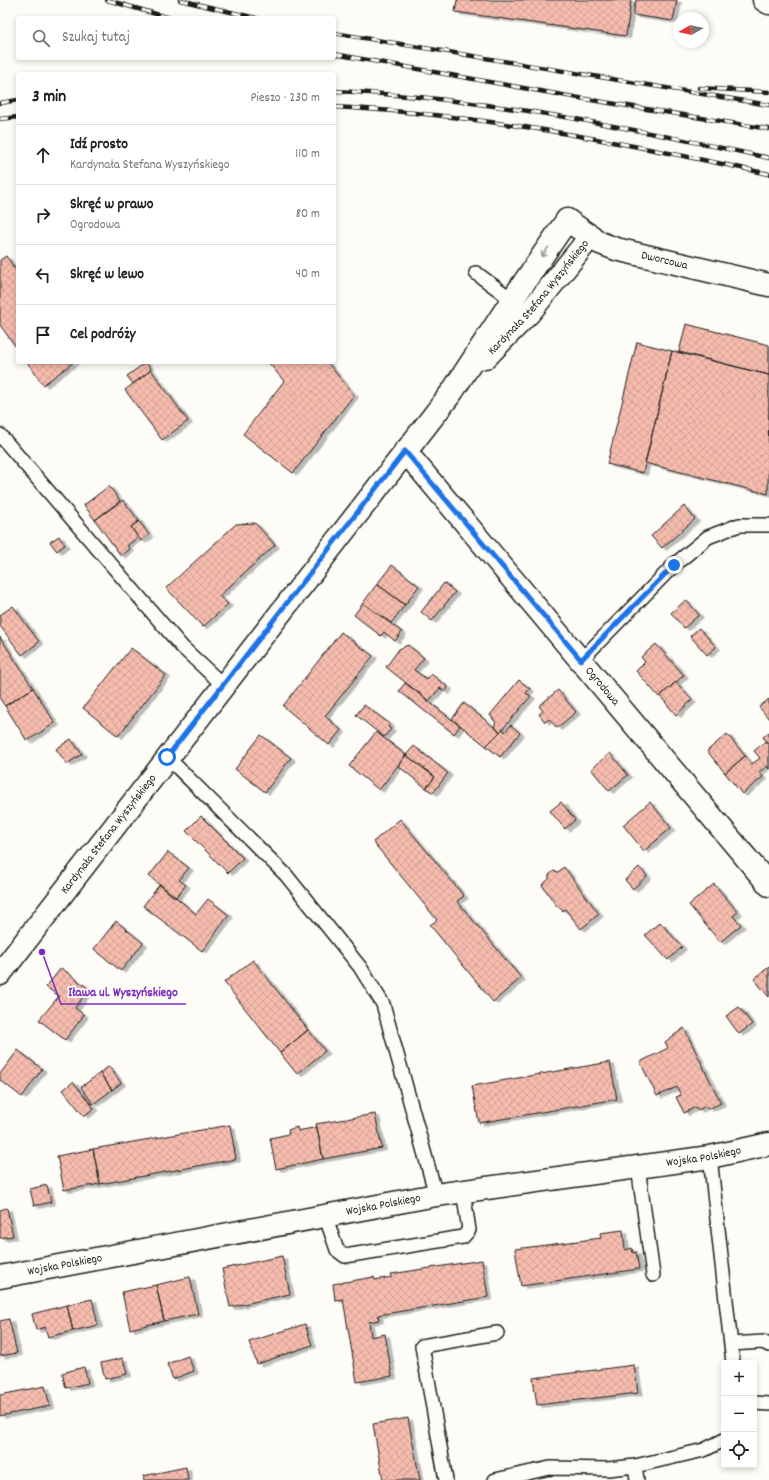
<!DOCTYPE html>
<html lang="pl">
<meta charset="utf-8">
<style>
body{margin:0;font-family:Dekko,sans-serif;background:#f6f6f6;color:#222}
.controls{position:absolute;right:12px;bottom:12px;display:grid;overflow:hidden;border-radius:4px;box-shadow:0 2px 6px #0003}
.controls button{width:36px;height:36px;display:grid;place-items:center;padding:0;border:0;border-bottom:1px solid #e0e0e0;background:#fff;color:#222;font:20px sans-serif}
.compass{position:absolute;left:673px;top:12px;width:36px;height:36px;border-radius:50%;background:#fff;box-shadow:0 2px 6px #0003;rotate:261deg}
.stop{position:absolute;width:12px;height:12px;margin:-9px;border:3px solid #1a73e8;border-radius:50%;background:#fff}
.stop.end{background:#1a73e8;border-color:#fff;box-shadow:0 1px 4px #0008}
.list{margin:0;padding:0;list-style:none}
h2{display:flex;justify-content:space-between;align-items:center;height:52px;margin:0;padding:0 16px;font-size:17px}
h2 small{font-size:13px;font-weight:400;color:#767676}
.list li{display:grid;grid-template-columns:26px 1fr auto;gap:12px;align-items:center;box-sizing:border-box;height:60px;padding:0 16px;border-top:1px solid #e0e0e0}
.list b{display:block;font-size:15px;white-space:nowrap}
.list p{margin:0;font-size:13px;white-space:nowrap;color:#767676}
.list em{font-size:13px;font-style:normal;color:#767676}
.icon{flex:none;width:22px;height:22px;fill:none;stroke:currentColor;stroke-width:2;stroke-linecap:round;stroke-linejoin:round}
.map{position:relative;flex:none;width:769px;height:1480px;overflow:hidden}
.search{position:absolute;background:#fff;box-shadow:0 2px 6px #0003;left:16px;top:16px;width:320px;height:44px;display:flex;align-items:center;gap:10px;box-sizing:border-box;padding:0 14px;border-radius:4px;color:#767676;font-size:15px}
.panel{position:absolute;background:#fff;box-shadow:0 2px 6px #0003;left:16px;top:72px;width:320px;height:292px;border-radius:4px}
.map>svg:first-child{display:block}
</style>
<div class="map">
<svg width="769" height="1480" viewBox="0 0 769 1480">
<defs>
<pattern id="building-cross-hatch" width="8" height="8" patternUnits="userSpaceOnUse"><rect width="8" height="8" fill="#f6bcae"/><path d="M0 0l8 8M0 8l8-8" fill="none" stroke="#d2a195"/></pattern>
<filter id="shadow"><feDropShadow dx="4.5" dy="2.5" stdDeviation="0" flood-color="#0004"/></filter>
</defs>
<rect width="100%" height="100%" fill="#fdfcf7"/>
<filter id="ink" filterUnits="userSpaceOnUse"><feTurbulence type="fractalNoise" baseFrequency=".025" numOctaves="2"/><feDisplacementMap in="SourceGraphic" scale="8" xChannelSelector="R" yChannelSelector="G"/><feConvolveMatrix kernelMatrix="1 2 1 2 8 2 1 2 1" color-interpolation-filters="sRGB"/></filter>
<g filter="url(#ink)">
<!-- building -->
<path fill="url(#building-cross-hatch)" stroke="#1c1c1c" filter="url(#shadow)" d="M457,0H631L626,36L455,12Z
M636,0H677L673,21L633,15Z
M6,256L18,273V350L0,325V260Z
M686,324L769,345V375L679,352Z
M637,342L672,351L643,473L607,464Z
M672,351L769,375L768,494L645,463Z
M27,362H74L43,385Z
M146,362L151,370L133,384L127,376Z
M268,362H327L354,395L293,473L243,434L284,381Z
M151,370L188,421L162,440L125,390Z
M109,486L120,501L95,520L84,505Z
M123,500L139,521L131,527L138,537L127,546L130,549L121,556L95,520Z
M684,506L695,519L662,548L651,536Z
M139,521L149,535L141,541L131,527Z
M255,523L275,545L219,596L228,604L203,627L166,588L236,524Z
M59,536L65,545L57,551L50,542Z
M392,565L419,586L405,605L377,584Z
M444,583L455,592L432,621L421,612Z
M377,584L405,605L391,623L363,603Z
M686,600L699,615L684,628L671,613Z
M363,603L402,632L395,641L384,632L381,636L354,615Z
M13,606L39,642L22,655L0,626V615Z
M699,628L716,647L707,655L690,636Z
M341,632L373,656L325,716L341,730L329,745L283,706Z
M0,637L33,688L5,706L0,699Z
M656,644L684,675L659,697L636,671L645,662L641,657Z
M408,645L424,658L414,670L427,679L431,674L448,687L445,692L440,688L429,701L386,667L399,649Z
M131,648L166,675L118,736L83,708Z
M519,680L530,689L526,693L531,696L500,732L494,726L496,723L490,715Z
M676,682L692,700L676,715L660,696Z
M405,683L460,726L454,734L399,691Z
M33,688L55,723L27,741L5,706Z
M558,690L576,712L557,728L549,719L545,722L539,714L543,711L539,706Z
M769,699V719L759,707Z
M464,703L500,732L486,746L452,719Z
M364,705L390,724L388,727L391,729L384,737L356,715Z
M511,725L520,733L500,757L486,746L503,729L505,732Z
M376,732L406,755L379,790L349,766Z
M769,732V745L763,737Z
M727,734L745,756L725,773L707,751Z
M261,735L291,758L265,792L235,769Z
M71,739L82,754L67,764L56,749Z
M766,741L769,745V769L767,766L759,772L763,777L742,794L725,773L745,756L752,764L760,758L754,751Z
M414,746L448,773L433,793L426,788L435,777L406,755Z
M610,753L628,775L609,791L591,769Z
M406,755L435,777L426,788L398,766Z
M561,802L575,820L565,829L550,811Z
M650,802L671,828L644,851L623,825Z
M201,816L243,858L228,873L186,831Z
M400,819L464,896L457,901L521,978L493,1002L430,925L437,920L373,842Z
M168,852L189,868L179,880L186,885L175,898L149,876Z
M564,867L599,914L581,929L565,909L563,911L556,905L542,885L549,879V875L554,871L558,872Z
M639,867L647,876L633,889L625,880Z
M160,884L196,914L208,899L229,915L202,951L143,906Z
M714,884L738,912L733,916L741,925L720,942L689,905Z
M116,921L143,943L121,971L94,949Z
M660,922L682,947L668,960L645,935Z
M253,960L308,1030L280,1053L224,982Z
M769,967V997L754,979Z
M61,968L89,989L75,1008L84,1015L65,1040L39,1020L59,996L46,987Z
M739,1007L752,1024L739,1034L726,1016Z
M684,1028L721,1103L708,1109L706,1106L698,1110L696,1107L684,1113L676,1097L681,1095L677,1087L657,1096L640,1062L668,1048L665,1042Z
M308,1030L325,1051L297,1074L280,1053Z
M18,1050L42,1069L22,1097L0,1080V1074Z
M610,1062L617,1099L479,1123L472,1086Z
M109,1066L121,1083L112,1090L100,1073Z
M100,1073L112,1090L93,1104L81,1087Z
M73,1082L94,1108L84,1116L63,1090Z
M375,1114L382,1148L323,1159L316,1124Z
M230,1125L236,1159L100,1184L93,1149Z
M297,1127L298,1131L317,1127L323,1159L276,1169L270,1138L289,1134L288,1130Z
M93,1149L100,1184L64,1190L57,1156Z
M47,1185L51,1202L34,1206L30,1189Z
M7,1208L13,1236L0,1238V1210Z
M623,1230L625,1250L632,1248L633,1253L636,1252L639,1269L521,1286L515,1249L601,1238L600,1233Z
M282,1256L290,1294L230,1307L222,1269Z
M482,1260L488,1297L378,1315L379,1320L369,1322L371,1337L385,1334L392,1376L357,1382L343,1299L335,1300L333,1284L374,1277L375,1280L392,1277L391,1274Z
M190,1277L198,1314L164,1321L156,1285Z
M156,1285L164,1321L130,1329L122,1292Z
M92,1299L98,1325L73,1331L67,1305Z
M67,1305L73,1331L48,1337L45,1327L36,1330L32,1314Z
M9,1319L17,1353L0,1356V1321Z
M305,1324L312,1345L257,1364L249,1342Z
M188,1356L194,1371L173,1379L167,1364Z
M123,1358L127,1374L105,1379L101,1363Z
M634,1365L638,1393L537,1405L533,1378Z
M84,1367L88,1383L66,1388L62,1373Z
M45,1386L50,1406L0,1416V1395Z
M408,1418L420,1480H383L373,1424Z
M186,1467L188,1480H144L143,1476Z"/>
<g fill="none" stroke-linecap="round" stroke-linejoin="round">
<defs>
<path id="lane" d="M476,273L518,304
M0,435L182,647L224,686
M581,660L674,565L708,537L739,525H769
M167,757L286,875L360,967L383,1004L436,1195
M710,1157L733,1363
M638,1167L653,1275
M325,1215L337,1250L345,1256L463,1237L469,1230L463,1191
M731,1344L763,1342L769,1345
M754,1403L769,1404
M635,1466L637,1480
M446,1480L422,1346L497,1333
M495,1480L550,1468L608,1469L635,1466L704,1450L724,1440"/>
<g id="street">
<path d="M764,0L769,3"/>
<path id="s1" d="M567,220L600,243L616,249L769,285"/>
<path id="s2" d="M405,451L769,885"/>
</g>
<g id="secondary">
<path id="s3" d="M485,358L530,312L591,236"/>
<path id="s4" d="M0,974L452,392L512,300L567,220"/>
<path id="s5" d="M0,1277L436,1195L710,1157L769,1144"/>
</g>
</defs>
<!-- lane casing -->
<use href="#lane" stroke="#1c1c1c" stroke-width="16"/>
<!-- street casing -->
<use href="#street" stroke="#1c1c1c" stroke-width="25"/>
<!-- secondary casing -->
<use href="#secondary" stroke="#1c1c1c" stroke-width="25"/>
<!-- lane -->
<use href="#lane" stroke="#fdfcf7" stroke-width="13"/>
<!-- street -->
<use href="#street" stroke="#fdfcf7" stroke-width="22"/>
<!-- secondary -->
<use href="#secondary" stroke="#fdfcf7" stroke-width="22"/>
<defs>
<path id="rail" d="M107,0L170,18
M180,0L256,18
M334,33L769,105
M334,54L579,98L769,129
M699,88L769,92
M334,91C481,97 626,127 769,158
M0,103L18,100
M334,107C481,114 626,143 769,174
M0,119L18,117"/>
</defs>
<!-- rail casing -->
<use href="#rail" stroke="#1c1c1c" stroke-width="4.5"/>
<!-- rail -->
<use href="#rail" stroke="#fdfcf7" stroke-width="3" stroke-dasharray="9" stroke-linecap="butt"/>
</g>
<!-- one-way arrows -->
<defs><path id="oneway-shaft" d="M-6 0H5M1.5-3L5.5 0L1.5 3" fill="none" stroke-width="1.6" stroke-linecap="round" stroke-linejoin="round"/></defs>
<use stroke="#989794" href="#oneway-shaft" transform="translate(545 252) rotate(125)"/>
</g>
<g fill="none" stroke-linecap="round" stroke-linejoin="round" filter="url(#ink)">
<!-- route -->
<path stroke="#1a73e8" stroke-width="5" d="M167,757L405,451L581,660L674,565"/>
</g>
<g text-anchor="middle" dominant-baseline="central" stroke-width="3.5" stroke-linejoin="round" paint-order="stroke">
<!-- street labels -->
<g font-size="12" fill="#1c1c1c" stroke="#fdfcf7">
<text stroke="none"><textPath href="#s1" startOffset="107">Dworcowa</textPath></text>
<text stroke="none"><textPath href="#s3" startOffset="81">Kardynała Stefana Wyszyńskiego</textPath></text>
<text stroke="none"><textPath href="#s2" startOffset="307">Ogrodowa</textPath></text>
<text stroke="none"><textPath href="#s4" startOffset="177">Kardynała Stefana Wyszyńskiego</textPath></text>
<text stroke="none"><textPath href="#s5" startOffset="714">Wojska Polskiego</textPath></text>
<text stroke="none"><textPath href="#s5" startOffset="390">Wojska Polskiego</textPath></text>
<text stroke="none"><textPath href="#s5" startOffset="66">Wojska Polskiego</textPath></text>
</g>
</g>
<!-- callouts -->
<path fill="none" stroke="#7b2cbf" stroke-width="1.5" d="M42 952L61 1004H186"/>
<circle fill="#7b2cbf" stroke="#fdfcf7" stroke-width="1.5" cx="42" cy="952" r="4"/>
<g font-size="13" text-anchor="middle" font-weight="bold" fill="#7b2cbf" stroke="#fdfcf7" stroke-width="3.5" stroke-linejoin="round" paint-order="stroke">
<text x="123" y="996">Iława ul. Wyszyńskiego</text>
</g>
</svg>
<div class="controls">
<button>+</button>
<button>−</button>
<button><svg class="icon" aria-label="locate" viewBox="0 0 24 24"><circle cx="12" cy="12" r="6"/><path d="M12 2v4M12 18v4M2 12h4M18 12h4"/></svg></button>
</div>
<svg class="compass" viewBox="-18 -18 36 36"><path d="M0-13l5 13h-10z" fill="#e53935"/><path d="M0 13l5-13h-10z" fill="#767676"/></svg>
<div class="stop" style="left:167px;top:757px"></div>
<div class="stop end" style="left:674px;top:565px"></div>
<div class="search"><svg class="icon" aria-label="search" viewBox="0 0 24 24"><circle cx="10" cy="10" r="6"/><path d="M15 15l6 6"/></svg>Szukaj tutaj</div>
<section class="panel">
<h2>3 min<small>Pieszo · 230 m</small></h2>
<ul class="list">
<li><svg class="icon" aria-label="ahead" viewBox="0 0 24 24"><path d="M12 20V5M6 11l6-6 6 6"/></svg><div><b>Idź prosto</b><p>Kardynała Stefana Wyszyńskiego</p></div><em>110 m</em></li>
<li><svg class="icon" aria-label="right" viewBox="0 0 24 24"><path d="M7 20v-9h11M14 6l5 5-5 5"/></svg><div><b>Skręć w prawo</b><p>Ogrodowa</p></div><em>80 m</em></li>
<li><svg class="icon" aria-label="left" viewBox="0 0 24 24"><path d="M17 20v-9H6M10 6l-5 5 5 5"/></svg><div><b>Skręć w lewo</b></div><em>40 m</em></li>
<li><svg class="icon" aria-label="arrive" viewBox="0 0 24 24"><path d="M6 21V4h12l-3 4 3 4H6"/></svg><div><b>Cel podróży</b></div></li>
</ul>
</section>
</div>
